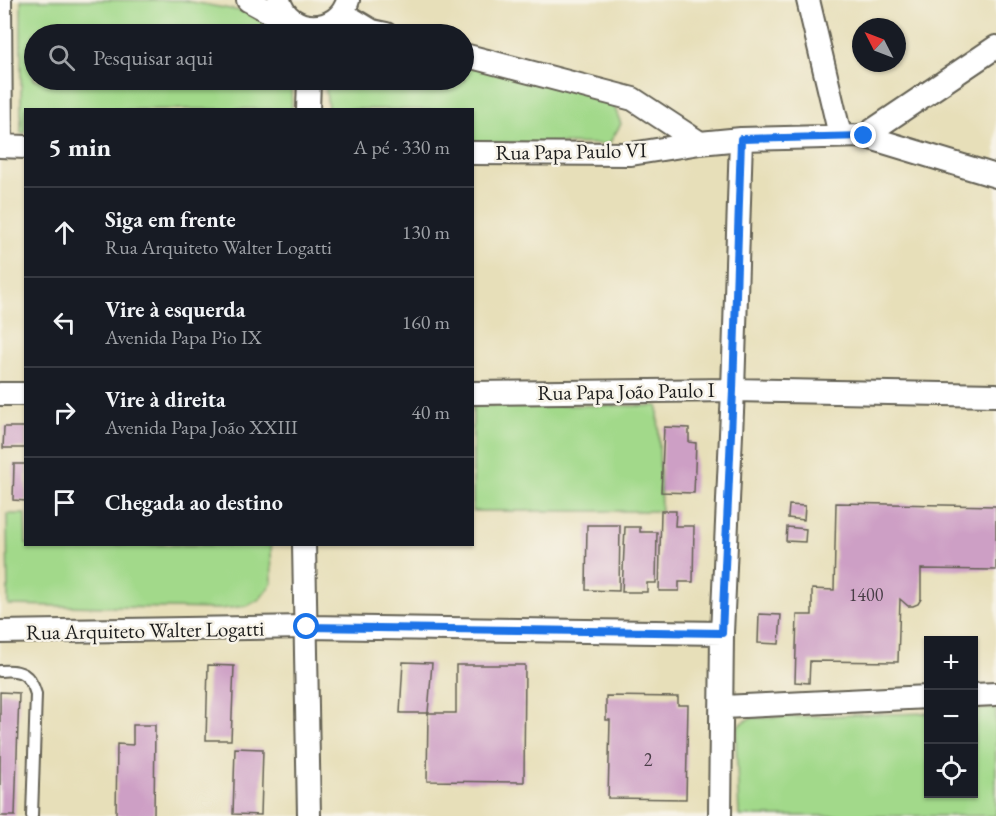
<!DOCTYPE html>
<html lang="pt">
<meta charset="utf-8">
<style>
body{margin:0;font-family:"EB Garamond",serif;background:#242831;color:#f1f3f6}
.controls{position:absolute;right:18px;bottom:18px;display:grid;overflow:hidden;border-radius:0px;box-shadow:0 2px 4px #0004}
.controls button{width:54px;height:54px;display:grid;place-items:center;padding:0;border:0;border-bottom:2px solid #363941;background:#171b24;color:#f1f3f6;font:30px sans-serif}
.compass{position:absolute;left:852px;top:18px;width:54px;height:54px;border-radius:50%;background:#171b24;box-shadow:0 2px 4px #0004;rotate:312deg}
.stop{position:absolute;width:18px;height:18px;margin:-14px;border:4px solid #1a73e8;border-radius:50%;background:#fff}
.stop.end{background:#1a73e8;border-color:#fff;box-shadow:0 2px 6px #0008}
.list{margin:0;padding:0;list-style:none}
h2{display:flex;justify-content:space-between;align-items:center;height:78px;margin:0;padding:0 24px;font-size:26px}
h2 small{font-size:20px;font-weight:400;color:#9ea1a6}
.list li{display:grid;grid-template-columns:39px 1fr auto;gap:18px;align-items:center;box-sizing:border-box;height:90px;padding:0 24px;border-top:2px solid #363941}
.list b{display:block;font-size:22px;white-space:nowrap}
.list p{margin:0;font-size:20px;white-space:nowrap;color:#9ea1a6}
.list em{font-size:20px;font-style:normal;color:#9ea1a6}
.icon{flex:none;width:33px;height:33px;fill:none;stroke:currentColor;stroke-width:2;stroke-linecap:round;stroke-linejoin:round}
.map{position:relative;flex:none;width:996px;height:816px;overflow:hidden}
.search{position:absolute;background:#171b24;box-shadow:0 2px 4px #0004;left:24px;top:24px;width:450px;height:66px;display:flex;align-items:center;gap:15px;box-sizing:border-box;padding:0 21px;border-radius:33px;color:#9ea1a6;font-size:22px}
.panel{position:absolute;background:#171b24;box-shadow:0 2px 4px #0004;left:24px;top:108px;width:450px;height:438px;border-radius:0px}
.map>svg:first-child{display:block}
</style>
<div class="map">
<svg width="996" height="816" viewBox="0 0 996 816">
<rect width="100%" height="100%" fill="#f7f3e8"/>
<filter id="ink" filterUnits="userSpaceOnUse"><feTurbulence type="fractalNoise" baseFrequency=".0167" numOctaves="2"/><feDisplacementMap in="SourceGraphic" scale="12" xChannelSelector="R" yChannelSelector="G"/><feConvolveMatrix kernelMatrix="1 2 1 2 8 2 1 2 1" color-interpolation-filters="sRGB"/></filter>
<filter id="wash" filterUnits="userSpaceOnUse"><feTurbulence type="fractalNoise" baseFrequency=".008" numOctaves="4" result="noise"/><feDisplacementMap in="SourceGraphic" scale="24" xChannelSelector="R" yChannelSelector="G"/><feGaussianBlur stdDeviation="1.35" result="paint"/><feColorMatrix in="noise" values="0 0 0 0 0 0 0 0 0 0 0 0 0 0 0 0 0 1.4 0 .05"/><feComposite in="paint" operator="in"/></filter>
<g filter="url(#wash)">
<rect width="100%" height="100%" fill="#e7dfb9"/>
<!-- green -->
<path fill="#a2d98a" stroke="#5f7a53" stroke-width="1.5" d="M21,0H181L268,16L289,32V34H34V80H291L292,109L26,110L25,133H21Z
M464,63L611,98L621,124L609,144L473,142L472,110L328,109L325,80H464Z
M516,405L658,406L661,511H473V406Z
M7,514H25L26,544L271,545L272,583L260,599L247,606L220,609L8,605Z
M996,708V816H739L736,740L738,726L750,718L928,713V794H974V710Z"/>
<g id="blocks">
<!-- building -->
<path fill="#cd9fc5" d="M4,427H26V448H3Z
M664,427L689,428V442L696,443L694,493L661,492Z
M14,464H26V501L13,500Z
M836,503L996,506V570L921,569V599L918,604L913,606H908L900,599L898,662L810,661L809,683L795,682L797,615H812V589L834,590Z
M789,505L805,506L804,520L788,518Z
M661,511H676L675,526H694L693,582H679V591H659Z
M587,525H620L619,591L586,590Z
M625,527H640V532H657L656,583H647V592H622Z
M787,527L806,529L805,542L786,541Z
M759,614L781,615L779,644L758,643Z
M403,662L432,663L428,713H400Z
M208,665L234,666L231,740H206Z
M456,665H525L524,782L427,781L428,713H456Z
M0,692L19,693L15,816H0Z
M606,696L678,697V705H688L686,799L608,798L610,720H606Z
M133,725H155L154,816H116L117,744L133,745Z
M235,748L263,749L261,815L233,814Z"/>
</g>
</g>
<g filter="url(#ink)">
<use href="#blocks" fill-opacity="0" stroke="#636053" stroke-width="1.5"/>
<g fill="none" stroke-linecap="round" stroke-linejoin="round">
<defs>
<path id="lane" d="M0,671C21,669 30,674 36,694L32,816"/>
<path id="street" d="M0,0L1,146
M248,0L270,12L292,21
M279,0C288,35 339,35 348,0
M808,0L840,135
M342,13L372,31L386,34
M464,55L633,99L700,143
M308,110L309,80
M864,136L996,47
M0,146L26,147
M472,153L631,154L700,143L741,139L864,136L996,176
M472,393L733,390L996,395
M0,394H26
M304,544L309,816
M0,632L307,627L722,633
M974,695L996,694
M723,707L928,697
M720,816L722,633L733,390L741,139"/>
</defs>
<!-- lane casing -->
<use href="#lane" stroke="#636053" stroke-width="14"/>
<!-- street casing -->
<use href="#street" stroke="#636053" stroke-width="26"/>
<!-- lane -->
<use href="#lane" stroke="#fff" stroke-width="10"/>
<!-- street -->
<use href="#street" stroke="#fff" stroke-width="22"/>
</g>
</g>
<g fill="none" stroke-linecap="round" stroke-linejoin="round" filter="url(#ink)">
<!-- route -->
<path stroke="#1a73e8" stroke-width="8" d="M307,627L722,633L733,390L741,139L864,136"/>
</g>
<g text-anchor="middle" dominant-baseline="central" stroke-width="5" stroke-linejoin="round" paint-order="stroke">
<!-- number labels -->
<g font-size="18" fill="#483d46">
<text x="866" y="594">1400</text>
<text x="648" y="759">2</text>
</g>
<!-- street labels -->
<g font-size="21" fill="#1c1c1c" stroke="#f7f3e8">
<text transform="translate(571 151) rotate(-1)">Rua Papa Paulo VI</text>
<text transform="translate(626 391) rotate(-1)">Rua Papa João Paulo I</text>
<text transform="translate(145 630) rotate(-1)">Rua Arquiteto Walter Logatti</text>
</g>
</g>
</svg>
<div class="controls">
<button>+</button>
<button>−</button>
<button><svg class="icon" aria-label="locate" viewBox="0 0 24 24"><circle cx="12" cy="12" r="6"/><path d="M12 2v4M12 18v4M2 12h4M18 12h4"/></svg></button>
</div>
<svg class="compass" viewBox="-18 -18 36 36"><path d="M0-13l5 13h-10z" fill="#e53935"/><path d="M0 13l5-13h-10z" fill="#9ea1a6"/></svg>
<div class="stop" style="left:307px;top:627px"></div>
<div class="stop end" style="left:864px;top:136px"></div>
<div class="search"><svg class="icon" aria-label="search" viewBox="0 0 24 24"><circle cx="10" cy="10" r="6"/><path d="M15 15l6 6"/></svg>Pesquisar aqui</div>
<section class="panel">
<h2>5 min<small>A pé · 330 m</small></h2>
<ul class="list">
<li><svg class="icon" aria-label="ahead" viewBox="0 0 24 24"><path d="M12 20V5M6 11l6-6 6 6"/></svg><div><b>Siga em frente</b><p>Rua Arquiteto Walter Logatti</p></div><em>130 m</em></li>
<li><svg class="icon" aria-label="left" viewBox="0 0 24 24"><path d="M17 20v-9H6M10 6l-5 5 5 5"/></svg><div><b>Vire à esquerda</b><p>Avenida Papa Pio IX</p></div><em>160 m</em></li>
<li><svg class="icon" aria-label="right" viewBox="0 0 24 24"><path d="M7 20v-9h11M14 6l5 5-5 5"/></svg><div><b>Vire à direita</b><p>Avenida Papa João XXIII</p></div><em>40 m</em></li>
<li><svg class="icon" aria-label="arrive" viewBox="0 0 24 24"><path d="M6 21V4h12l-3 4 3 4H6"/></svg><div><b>Chegada ao destino</b></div></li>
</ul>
</section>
</div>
